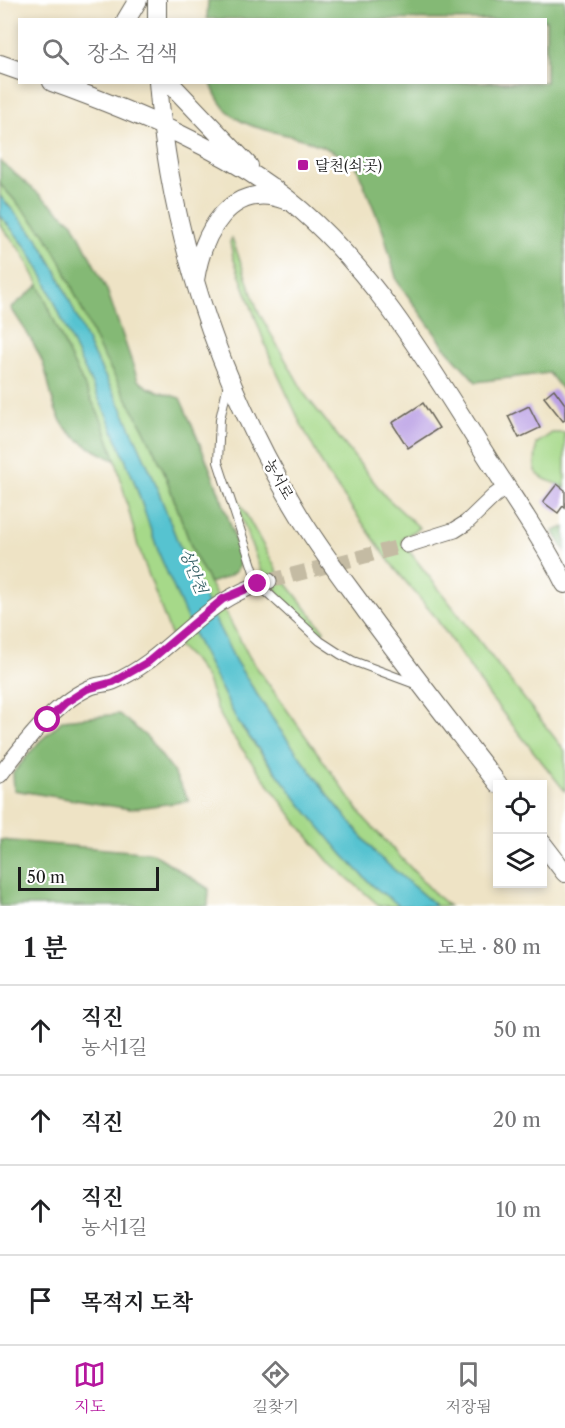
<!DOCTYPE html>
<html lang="ko">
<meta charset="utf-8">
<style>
body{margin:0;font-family:"Libre Caslon Text","Noto Serif KR",serif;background:#f6f6f6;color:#202124}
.controls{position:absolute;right:18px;bottom:18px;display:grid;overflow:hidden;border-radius:0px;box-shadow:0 3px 9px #0003}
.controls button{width:54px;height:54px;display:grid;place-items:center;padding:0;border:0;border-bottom:2px solid #e0e0e0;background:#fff;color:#202124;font:30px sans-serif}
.scale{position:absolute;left:18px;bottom:15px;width:141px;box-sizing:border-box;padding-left:6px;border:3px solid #1c1c1c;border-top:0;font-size:16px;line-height:21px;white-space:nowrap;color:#1c1c1c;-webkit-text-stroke:4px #fff;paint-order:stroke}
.stop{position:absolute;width:18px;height:18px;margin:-14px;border:4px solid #b5179e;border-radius:50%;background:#fff}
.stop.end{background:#b5179e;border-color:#fff;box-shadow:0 2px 6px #0008}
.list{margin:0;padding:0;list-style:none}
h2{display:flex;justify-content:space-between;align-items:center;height:78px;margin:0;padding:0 24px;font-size:26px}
h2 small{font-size:20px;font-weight:400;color:#757577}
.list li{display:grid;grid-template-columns:39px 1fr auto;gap:18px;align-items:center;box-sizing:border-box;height:90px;padding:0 24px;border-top:2px solid #e0e0e0}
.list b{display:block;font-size:22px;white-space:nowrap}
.list p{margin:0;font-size:20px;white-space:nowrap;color:#757577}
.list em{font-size:20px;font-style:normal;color:#757577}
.icon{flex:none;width:33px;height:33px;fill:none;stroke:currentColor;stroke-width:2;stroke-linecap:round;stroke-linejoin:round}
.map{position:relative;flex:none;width:565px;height:906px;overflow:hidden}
.search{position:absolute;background:#fff;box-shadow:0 3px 9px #0003;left:18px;right:18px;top:18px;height:66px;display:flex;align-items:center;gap:15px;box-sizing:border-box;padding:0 21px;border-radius:0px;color:#757577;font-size:22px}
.sheet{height:438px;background:#fff}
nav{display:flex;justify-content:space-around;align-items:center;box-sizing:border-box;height:84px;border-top:2px solid #e0e0e0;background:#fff;font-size:16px;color:#757577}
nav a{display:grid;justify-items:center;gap:3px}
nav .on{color:#b5179e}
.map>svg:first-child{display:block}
</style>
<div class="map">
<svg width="565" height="906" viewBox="0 0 565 906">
<rect width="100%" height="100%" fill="#fff"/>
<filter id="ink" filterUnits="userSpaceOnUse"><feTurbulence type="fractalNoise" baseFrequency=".0167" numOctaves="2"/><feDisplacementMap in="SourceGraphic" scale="12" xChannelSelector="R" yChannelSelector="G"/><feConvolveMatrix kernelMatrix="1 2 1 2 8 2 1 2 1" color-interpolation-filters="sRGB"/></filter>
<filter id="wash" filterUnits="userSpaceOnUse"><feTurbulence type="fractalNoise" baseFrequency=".008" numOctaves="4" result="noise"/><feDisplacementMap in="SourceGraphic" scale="24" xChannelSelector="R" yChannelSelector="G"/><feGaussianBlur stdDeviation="1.35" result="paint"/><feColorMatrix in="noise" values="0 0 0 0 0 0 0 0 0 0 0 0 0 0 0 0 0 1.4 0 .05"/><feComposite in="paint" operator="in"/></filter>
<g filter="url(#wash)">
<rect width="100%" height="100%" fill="#eee3c5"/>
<!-- green -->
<path fill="#a6d989" stroke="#617a52" stroke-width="1.5" d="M0,184L45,234L61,262L98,346L143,428L163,469L194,554L250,658L364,818L437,896L449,906H436L377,855L333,801L278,727L236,662L182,553L152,475L121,407L91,350L57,272L37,238L0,196Z
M0,215L27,248L45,280L74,347L108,418L133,478L160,556L196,639L238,722L263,756L343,855L373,886L400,906H380L328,861L298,824L231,734L217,709L207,680L195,662L178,646L171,635L138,546L116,461L102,421L68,353L39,285L22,252L0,225Z
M232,238L258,311L306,396L386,497L420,528L404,537L402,542L565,751V791L491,698L433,614L395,569L327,473L301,424L271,360L233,257L230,242Z
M552,433H565V489C553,479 546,484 535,471L536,444Z
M236,496L279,574L324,631L321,634L277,594L274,584L261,571L234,497Z"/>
<!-- forest -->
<path fill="#84b975" stroke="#506a48" stroke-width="1.5" d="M208,0H565V393L549,373L476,382L447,350L397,281L383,231L355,163C340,155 324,146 308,141C266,127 226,131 211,83L546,82V20L207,19Z
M0,161L73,223L107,290L138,380L149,388L180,398C191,422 247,551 238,568C233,577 218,580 210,583L194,554L163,469L143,428L98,346L61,262L45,234L0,184Z
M39,285L68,353L102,421L116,461C98,452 78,443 65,427C50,407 51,384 42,361C34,342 22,325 11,308Z
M565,527V551L553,531Z
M119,714L148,738L172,770L189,801L130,809L14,790L13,773L39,742L63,720Z
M0,840L153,853L209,889L208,906H0Z"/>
<!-- water -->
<path fill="#57c3d0" stroke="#3a7076" stroke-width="1.5" d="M0,196L37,238L57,272L91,350L121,407L152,475L182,553L236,662L278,727L333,801L377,855L436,906H400L373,886L343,855L303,807L238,722L196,639L160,556L133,478L108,418L74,347L45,280L27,248L0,215Z"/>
<g id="blocks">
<!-- building -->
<path fill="#bca2e5" d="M554,389L565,404V420L563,421L544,397Z
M423,403L439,428L408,448L392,423Z
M529,406L540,428L519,438L508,416Z
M557,484L565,490V508L563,506L558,513L543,502Z"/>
</g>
</g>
<g filter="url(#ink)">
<use href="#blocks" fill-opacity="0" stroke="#666257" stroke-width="1.5"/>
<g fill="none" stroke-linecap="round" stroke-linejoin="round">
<!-- minor-tunnel -->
<path stroke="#c4bba3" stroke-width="15" stroke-dasharray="15 8" stroke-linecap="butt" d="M269,581L407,545"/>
<defs>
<path id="service" d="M228,384L220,419L218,462L258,584L320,641L340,654L353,661L415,684"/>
<path id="minor" d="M407,545L455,530L466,523L494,496L506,487
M0,775C22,746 53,705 87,689C95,684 105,685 113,682C126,677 138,669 149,661C191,629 215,596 269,581"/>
<path id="tertiary" d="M126,20L138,0
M157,20V0
M0,64L20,71
M52,82C135,112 234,152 301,210C381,280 433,372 489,460C515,501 543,540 565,584
M158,82C170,235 218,379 296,510C317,546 342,578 366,611C409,670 454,727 498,784
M169,82L249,166
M195,280C202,235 230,179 285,200
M542,843L565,873"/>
</defs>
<!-- service casing -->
<use href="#service" stroke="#666257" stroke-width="10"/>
<!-- minor casing -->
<use href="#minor" stroke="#666257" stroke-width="17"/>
<!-- tertiary casing -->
<use href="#tertiary" stroke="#666257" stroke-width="20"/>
<!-- service -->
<use href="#service" stroke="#fff" stroke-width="8"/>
<!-- minor -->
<use href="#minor" stroke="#fff" stroke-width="15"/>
<!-- tertiary -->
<use href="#tertiary" stroke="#fff" stroke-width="18"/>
</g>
</g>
<g fill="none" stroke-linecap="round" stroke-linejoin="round" filter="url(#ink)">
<!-- route -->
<path stroke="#b5179e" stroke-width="8" d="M48,720L65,703L87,689L113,682L148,662L223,599L258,584"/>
</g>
<!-- markers -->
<rect fill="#b5179e" stroke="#fff" stroke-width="2" x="297" y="159" width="12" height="12" rx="3"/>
<g text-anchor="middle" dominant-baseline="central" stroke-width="5" stroke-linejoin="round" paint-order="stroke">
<!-- poi labels -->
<g font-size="15" fill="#1c1c1c" stroke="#fff" text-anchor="start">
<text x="315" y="165">달천(쇠곳)</text>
</g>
<!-- street labels -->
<g font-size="15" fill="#1c1c1c" stroke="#fff">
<text transform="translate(279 479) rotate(61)">농서로</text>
</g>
<!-- water labels -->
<g font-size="16" font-style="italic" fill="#345f64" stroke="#fff">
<text transform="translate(194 571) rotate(68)">상안천</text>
</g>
</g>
</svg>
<div class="controls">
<button><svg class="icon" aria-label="locate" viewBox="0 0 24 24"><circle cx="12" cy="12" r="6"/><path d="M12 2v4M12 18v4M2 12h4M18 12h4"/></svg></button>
<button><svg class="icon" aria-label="layers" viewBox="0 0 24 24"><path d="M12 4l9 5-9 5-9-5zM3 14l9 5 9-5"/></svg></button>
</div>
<div class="scale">50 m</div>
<div class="stop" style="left:48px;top:720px"></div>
<div class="stop end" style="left:258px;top:584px"></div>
<div class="search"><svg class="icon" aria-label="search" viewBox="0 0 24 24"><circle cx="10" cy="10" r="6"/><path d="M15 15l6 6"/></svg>장소 검색</div>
</div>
<section class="sheet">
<h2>1 분<small>도보 · 80 m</small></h2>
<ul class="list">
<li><svg class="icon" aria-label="ahead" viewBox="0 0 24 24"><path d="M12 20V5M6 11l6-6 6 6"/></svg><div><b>직진</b><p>농서1길</p></div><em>50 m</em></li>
<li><svg class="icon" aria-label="ahead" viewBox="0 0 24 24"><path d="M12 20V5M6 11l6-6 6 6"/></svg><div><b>직진</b></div><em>20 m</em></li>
<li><svg class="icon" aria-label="ahead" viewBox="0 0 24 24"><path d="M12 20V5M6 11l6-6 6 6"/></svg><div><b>직진</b><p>농서1길</p></div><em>10 m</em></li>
<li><svg class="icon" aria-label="arrive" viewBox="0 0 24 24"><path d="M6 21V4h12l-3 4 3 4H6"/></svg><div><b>목적지 도착</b></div></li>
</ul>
</section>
<nav>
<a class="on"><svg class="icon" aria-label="map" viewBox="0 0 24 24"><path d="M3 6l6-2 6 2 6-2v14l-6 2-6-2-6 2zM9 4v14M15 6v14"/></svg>지도</a>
<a><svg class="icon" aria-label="directions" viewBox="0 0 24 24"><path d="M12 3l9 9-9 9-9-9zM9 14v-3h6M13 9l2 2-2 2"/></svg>길찾기</a>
<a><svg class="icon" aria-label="saved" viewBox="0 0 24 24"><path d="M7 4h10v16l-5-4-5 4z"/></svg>저장됨</a>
</nav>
